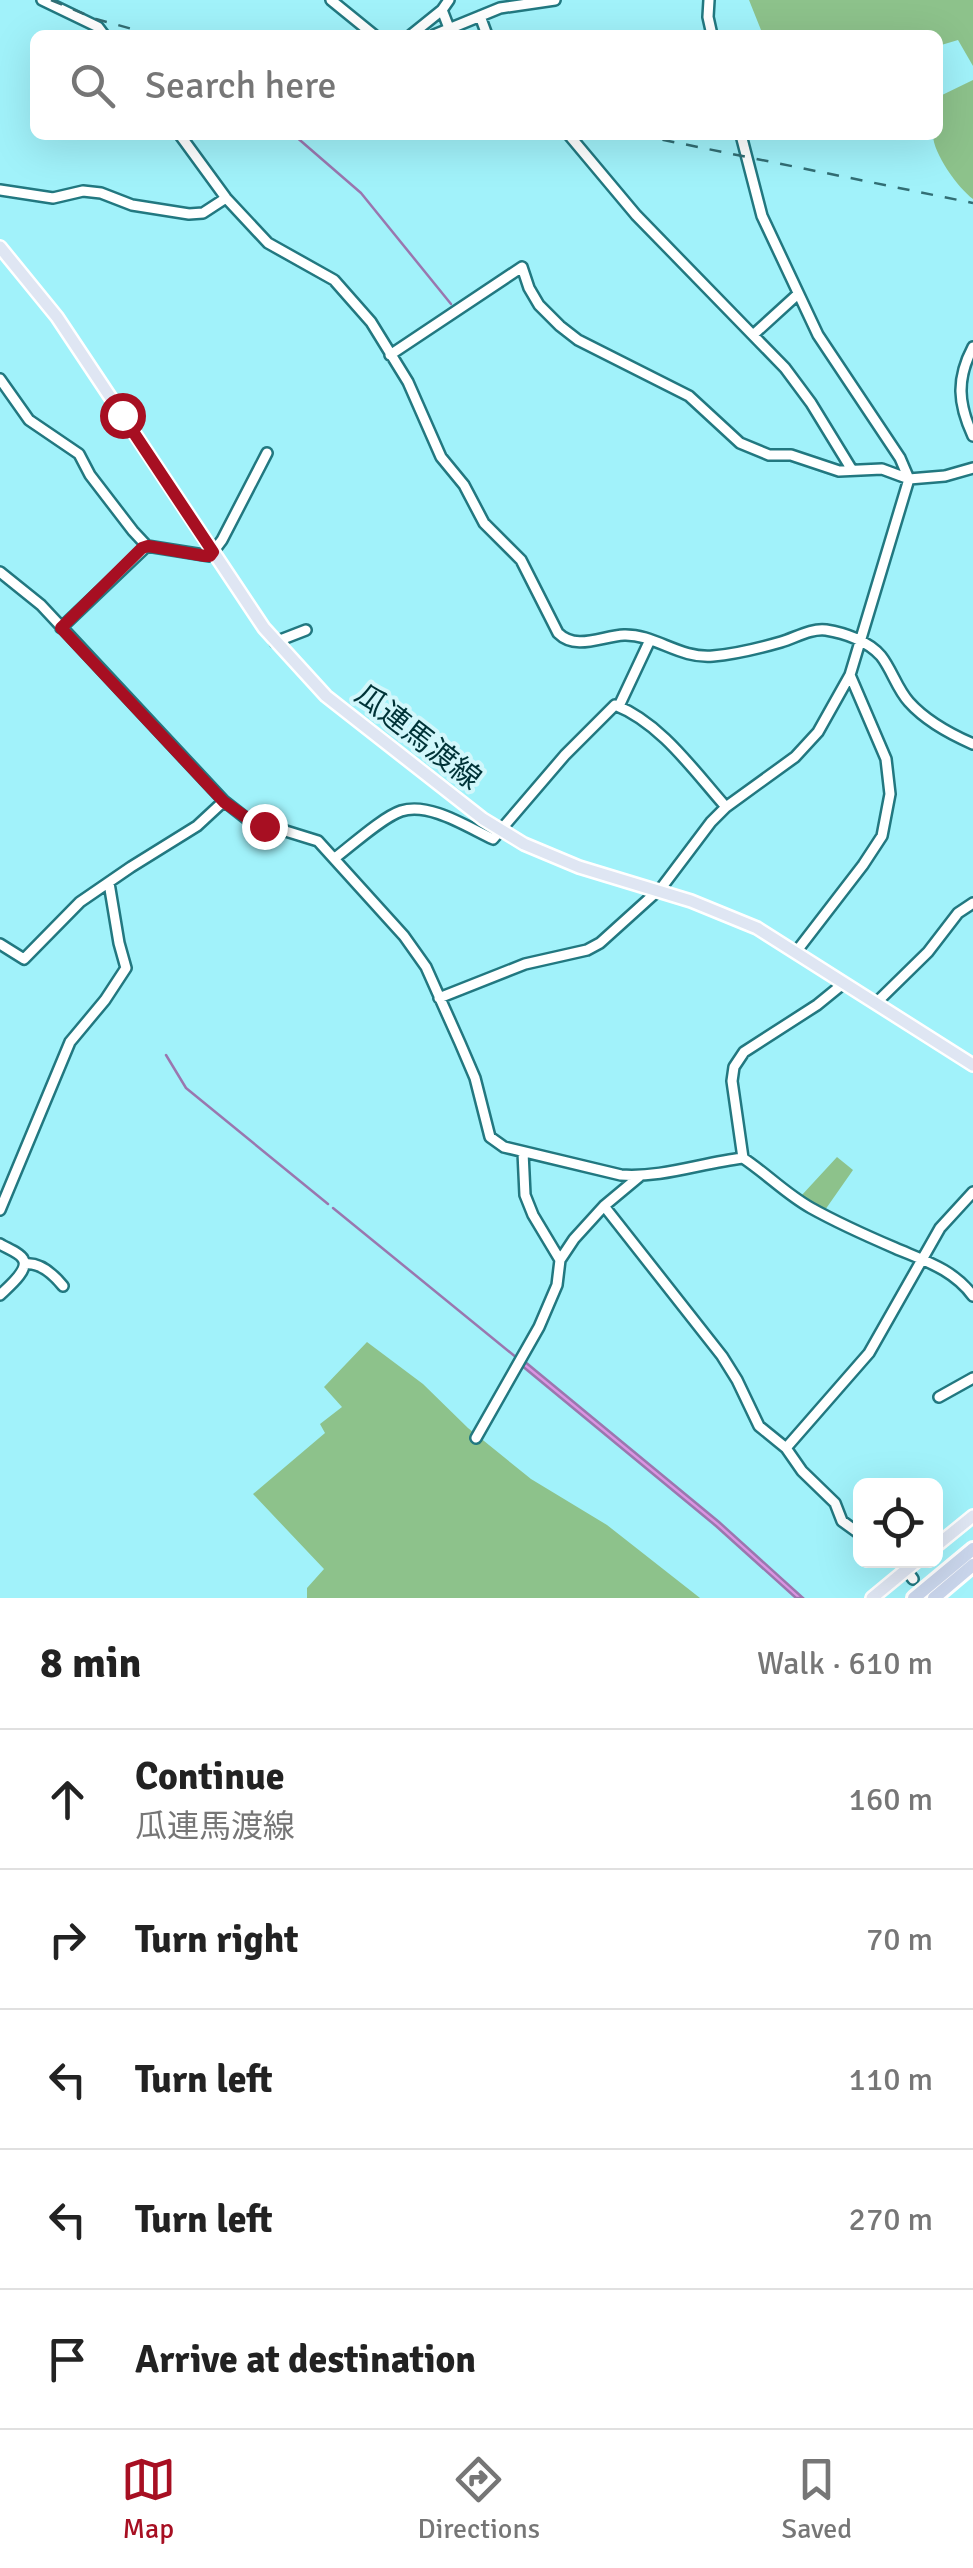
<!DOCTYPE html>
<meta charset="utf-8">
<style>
body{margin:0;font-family:Signika,"Noto Sans JP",sans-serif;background:#f2f2f2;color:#222}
.controls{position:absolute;right:30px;bottom:30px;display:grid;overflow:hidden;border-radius:15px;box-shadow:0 10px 40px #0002}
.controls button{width:90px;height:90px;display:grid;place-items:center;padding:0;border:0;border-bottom:2px solid #e0e0e0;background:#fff;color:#222;font:50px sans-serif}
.stop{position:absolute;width:30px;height:30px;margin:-22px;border:8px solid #a70f22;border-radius:50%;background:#fff}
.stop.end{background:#a70f22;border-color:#fff;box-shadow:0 2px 10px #0008}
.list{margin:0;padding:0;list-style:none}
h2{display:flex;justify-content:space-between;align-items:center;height:130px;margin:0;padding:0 40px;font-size:42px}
h2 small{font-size:32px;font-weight:400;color:#767676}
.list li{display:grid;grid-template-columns:65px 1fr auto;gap:30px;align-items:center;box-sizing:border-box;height:140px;padding:0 40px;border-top:2px solid #e0e0e0}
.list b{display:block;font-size:38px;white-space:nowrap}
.list p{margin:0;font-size:32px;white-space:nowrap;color:#767676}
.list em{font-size:32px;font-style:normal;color:#767676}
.icon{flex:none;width:55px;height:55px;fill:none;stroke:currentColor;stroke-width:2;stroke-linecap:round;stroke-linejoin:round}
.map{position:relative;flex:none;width:973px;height:1598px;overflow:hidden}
.search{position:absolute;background:#fff;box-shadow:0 10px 40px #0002;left:30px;right:30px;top:30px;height:110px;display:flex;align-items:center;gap:25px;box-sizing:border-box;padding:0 35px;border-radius:15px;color:#767676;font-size:38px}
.sheet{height:830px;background:#fff}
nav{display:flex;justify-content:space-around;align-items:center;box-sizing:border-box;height:140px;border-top:2px solid #e0e0e0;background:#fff;font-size:28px;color:#767676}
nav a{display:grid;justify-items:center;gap:5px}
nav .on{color:#a70f22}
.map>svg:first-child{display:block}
</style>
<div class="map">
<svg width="973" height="1598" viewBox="0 0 973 1598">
<rect width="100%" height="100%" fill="#a1f2fa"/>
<!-- green -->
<path fill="#8dc28b" d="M749,0H973V66L958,40L938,46V35H763Z
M973,80V199C958,188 933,153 933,135H938V97Z
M837,1157L853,1170L825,1210L801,1196Z
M367,1342L423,1384L468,1428L531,1479L607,1525L700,1598H307V1588L324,1569L253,1494L325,1433L320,1424L342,1407L324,1387Z"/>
<!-- water -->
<path fill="#dc94e3" stroke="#9a77af" stroke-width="2.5" d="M524,1361L719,1522L803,1598H796L716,1526L521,1365Z"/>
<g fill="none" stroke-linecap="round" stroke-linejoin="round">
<!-- stream -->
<path stroke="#9a77af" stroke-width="2.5" d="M294,135L361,193L451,304
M166,1055L186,1088L328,1204
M333,1208L517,1358"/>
<defs>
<path id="minor" d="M42,0L98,27L104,35
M331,0L374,35
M449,0L442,10L449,28
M709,0L708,17L712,35
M480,16L487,35
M411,35L442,10
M434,35L500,8L555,0
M180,135L226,198L268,243L334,280L371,322L408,382L441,457L464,485L484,523L521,560L558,633C576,651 602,636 624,635C655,634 679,659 713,656C736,654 760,648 781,642C795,638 811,628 826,630C845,633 868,641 881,656C892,670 897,689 909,702C926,721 950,734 973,744
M569,135L636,215L785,368L811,403L852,470
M0,190L53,198L83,191L101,193L132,205L189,214L203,213L226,198
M753,335L798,294
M973,347C956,379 958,404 973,436
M390,355L522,267L529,288L539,305L560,326L578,340L689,396L740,443L769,455H791L839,471L882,469L909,479L945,476L973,468
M0,379L29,420L79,454L90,475L133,531L147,546L210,556L222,540L267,453
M0,572L41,605L224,801L247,819L318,841L404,936L426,967L460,1043L475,1078L490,1137L504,1147L621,1175C662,1178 701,1163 743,1158C767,1174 786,1194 811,1208C838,1223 867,1236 895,1248C925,1261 953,1269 973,1296
M61,628L147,546
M275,642L306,630
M619,706L650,640
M335,858C352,845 383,817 401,811C430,802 467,827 493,839L565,755L615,705C661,723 694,771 726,807
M0,944L24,959L80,902L131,867L197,826L224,801
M796,952L863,865L882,836L890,794L886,759L850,675
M439,998L525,964L587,950L600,943L662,887L711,822L726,807L795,757L818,732L850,675L909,479L900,458L818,335L762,216L741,135
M876,1003L928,952L958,913L973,903
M523,1152L525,1195L533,1215L560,1260
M743,1158L732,1081L734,1067L744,1052L817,1005L844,983
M604,1206L722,1356L737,1380L759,1426L786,1448L802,1471L835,1503L842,1521L860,1534
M0,1210L70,1042L105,1000L126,968L119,943L109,883
M0,1244C6,1248 20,1253 23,1259C30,1270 7,1288 0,1295
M25,1264C40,1262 54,1275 63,1286
M939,1397L973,1378
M476,1438L539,1327L557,1285L560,1260L574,1239L604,1206L640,1176
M786,1448L869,1353L940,1228L973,1192
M899,1560L913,1579"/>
<path id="major" d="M0,247L57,317L264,628L326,696L483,819L524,844L579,867L691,901L757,928L973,1065
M936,1546L973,1516
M872,1598L918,1560"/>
<path id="highway" d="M914,1598L973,1549
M934,1598L973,1565"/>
</defs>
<!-- minor casing -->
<use href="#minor" stroke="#227880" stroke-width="14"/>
<!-- major casing -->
<use href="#major" stroke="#fff" stroke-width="16"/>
<!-- highway casing -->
<use href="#highway" stroke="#fff" stroke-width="18"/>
<!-- minor -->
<use href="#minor" stroke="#fff" stroke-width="9"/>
<!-- major -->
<use href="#major" stroke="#dfe6f3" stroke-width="11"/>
<!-- highway -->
<use href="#highway" stroke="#c9d5eb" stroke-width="12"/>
<!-- rail -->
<path stroke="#326e74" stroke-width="2.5" stroke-dasharray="12 12" stroke-linecap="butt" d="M51,0L96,19L154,35
M639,135L973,203"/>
</g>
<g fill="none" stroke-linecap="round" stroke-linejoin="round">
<!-- route -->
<path stroke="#a70f22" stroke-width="12" d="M122,415L213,552L210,556H205L148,546L142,548L61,628L224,802L247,818L264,826"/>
</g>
<g text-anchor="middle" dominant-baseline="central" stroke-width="8" stroke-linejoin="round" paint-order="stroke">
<!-- street labels -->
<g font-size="30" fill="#003337" stroke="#d1f7fb">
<text transform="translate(418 737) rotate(38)">瓜連馬渡線</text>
</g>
</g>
</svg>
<div class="controls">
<button><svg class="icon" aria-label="locate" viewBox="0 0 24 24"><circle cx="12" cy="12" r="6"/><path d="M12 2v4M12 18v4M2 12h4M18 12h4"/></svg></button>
</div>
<div class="stop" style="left:122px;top:415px"></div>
<div class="stop end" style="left:264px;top:826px"></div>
<div class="search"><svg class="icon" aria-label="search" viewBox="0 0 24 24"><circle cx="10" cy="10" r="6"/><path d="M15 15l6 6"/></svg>Search here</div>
</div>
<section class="sheet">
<h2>8 min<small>Walk · 610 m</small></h2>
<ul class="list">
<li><svg class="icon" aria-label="ahead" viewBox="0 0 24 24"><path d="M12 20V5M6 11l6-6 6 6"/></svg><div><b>Continue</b><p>瓜連馬渡線</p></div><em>160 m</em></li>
<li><svg class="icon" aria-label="right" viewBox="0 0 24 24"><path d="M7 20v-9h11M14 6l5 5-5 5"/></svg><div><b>Turn right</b></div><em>70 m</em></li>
<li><svg class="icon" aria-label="left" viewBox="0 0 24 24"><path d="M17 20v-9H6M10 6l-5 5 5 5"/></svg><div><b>Turn left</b></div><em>110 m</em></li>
<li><svg class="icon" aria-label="left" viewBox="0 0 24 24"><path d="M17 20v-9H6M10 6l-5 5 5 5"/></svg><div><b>Turn left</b></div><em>270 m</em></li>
<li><svg class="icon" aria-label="arrive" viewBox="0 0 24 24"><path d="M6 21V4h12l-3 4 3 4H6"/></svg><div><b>Arrive at destination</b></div></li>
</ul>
</section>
<nav>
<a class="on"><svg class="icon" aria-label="map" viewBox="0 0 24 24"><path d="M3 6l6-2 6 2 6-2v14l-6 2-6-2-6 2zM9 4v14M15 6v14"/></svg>Map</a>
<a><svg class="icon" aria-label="directions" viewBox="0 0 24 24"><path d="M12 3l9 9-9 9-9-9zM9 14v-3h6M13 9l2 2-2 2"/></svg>Directions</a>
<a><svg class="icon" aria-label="saved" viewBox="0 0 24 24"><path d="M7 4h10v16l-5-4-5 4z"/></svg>Saved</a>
</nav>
